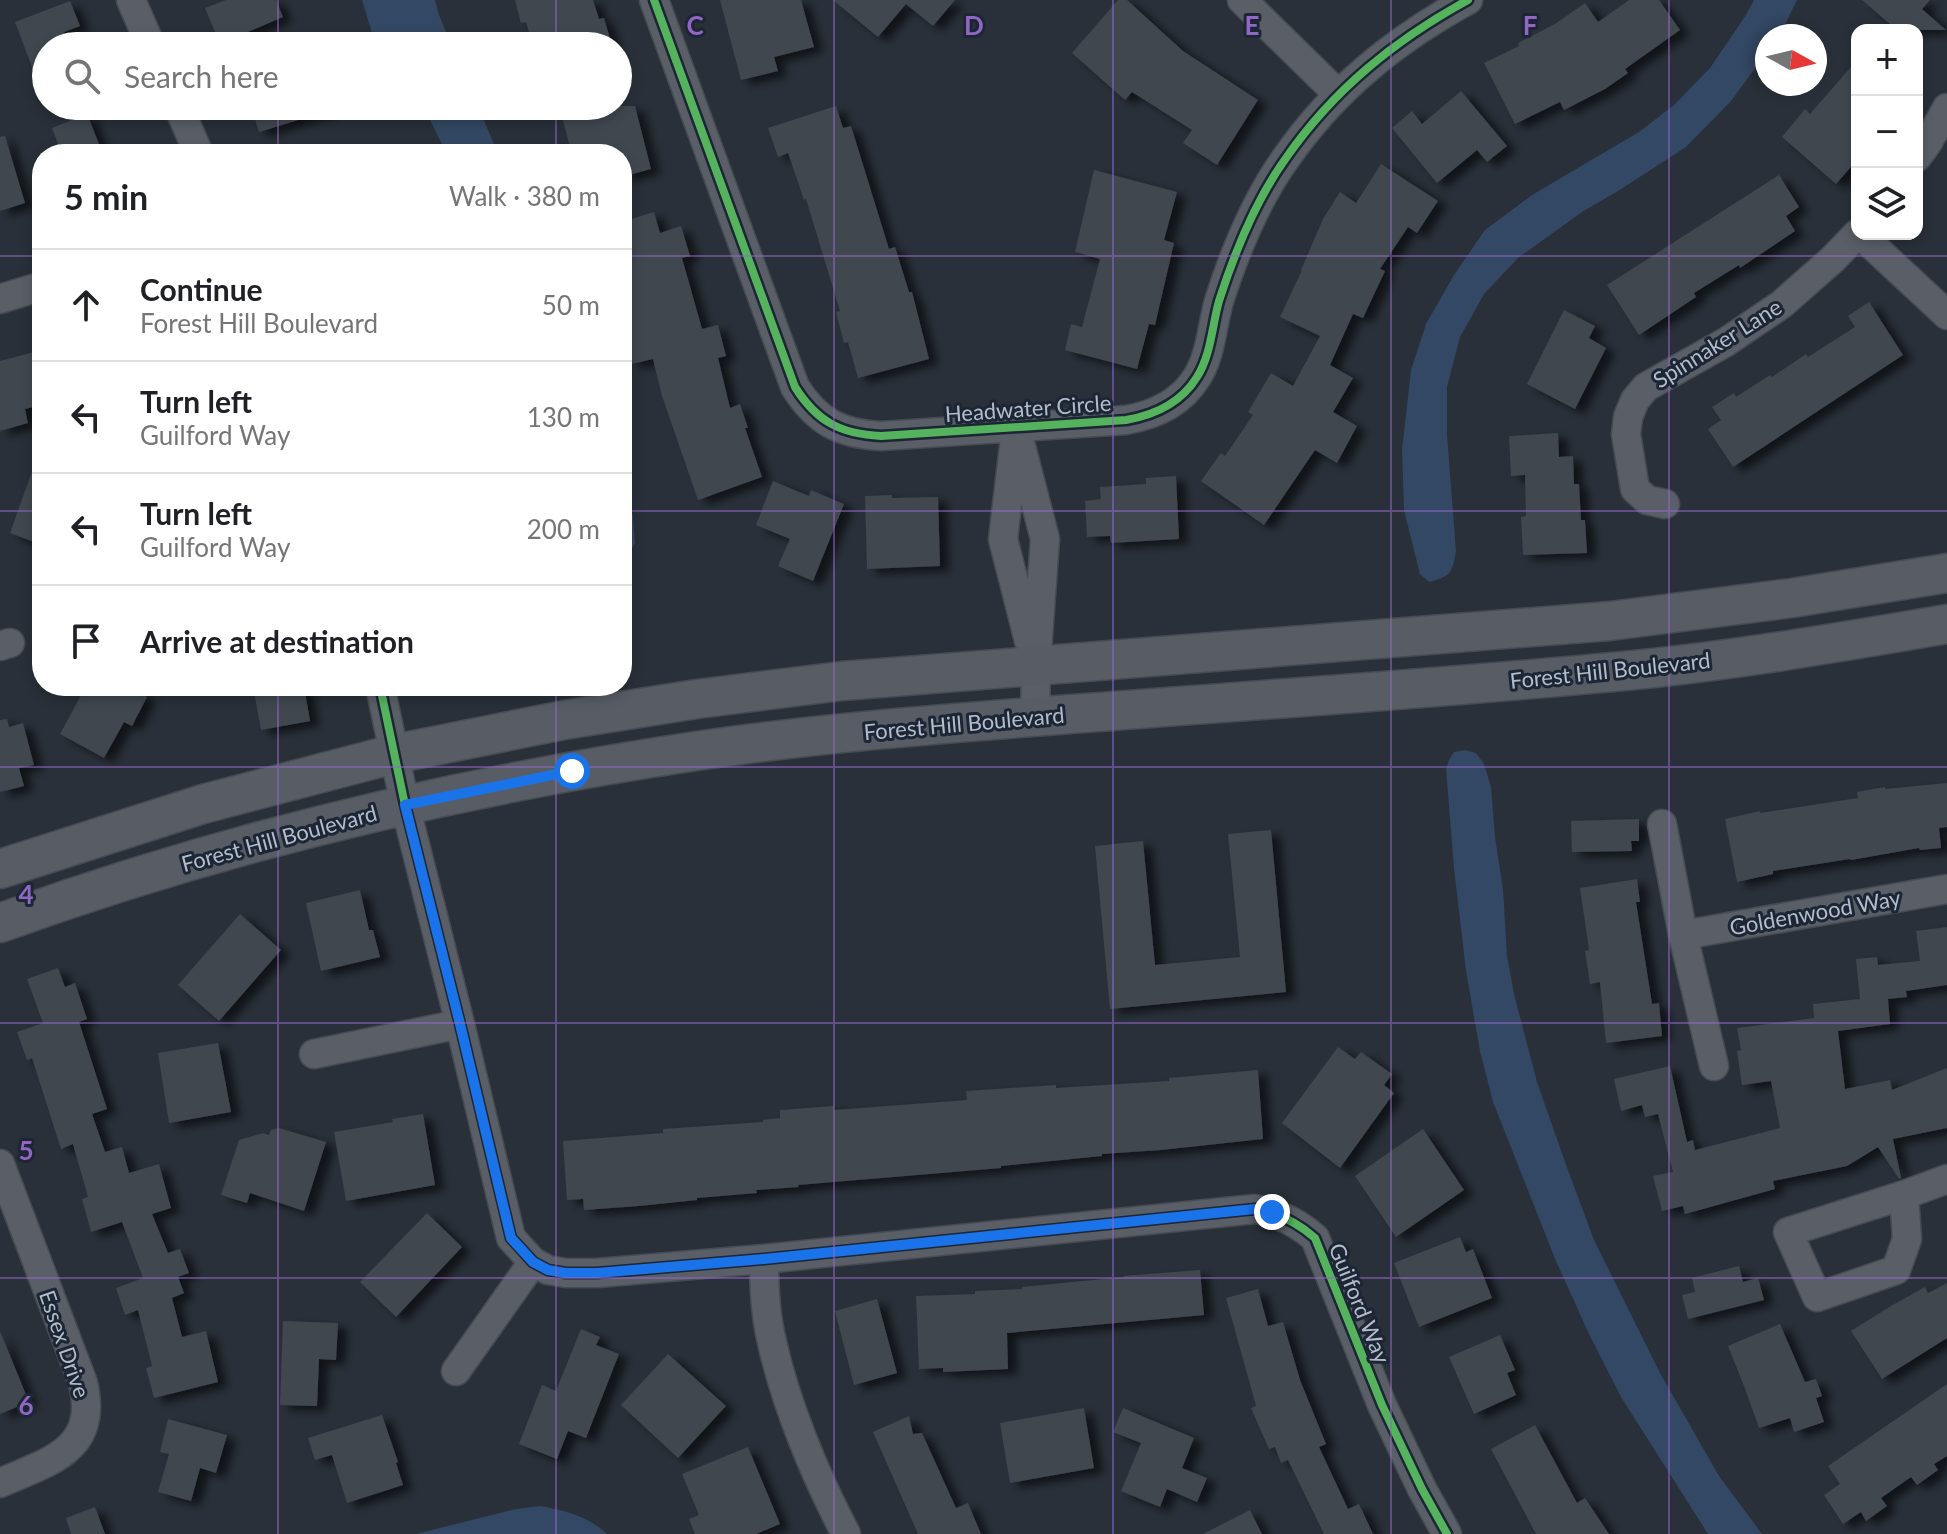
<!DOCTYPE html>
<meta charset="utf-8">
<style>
body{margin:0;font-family:Lato,sans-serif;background:#f2f2f2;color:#202124}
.controls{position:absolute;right:24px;top:24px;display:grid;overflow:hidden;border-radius:16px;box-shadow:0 4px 12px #0003}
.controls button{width:72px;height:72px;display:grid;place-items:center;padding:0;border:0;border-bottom:2px solid #e0e0e0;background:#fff;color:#202124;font:40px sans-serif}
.compass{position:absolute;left:1755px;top:24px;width:72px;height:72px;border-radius:50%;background:#fff;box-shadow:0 4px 12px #0003;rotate:98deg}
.stop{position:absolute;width:24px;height:24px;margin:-18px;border:6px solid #1a73e8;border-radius:50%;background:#fff}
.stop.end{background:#1a73e8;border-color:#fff;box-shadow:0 2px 8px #0008}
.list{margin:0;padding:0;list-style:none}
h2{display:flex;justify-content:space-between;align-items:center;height:104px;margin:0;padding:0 32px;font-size:34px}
h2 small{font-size:26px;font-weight:400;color:#757577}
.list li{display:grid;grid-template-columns:52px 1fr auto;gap:24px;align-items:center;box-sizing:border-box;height:112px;padding:0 32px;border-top:2px solid #e0e0e0}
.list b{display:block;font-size:30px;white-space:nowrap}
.list p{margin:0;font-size:26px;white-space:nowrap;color:#757577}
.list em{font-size:26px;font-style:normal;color:#757577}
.icon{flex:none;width:44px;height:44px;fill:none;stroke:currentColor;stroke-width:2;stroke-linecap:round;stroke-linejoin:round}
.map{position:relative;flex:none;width:1947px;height:1534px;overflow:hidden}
.search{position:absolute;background:#fff;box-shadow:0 4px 12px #0003;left:32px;top:32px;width:600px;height:88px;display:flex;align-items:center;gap:20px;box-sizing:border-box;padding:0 28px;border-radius:44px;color:#757577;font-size:30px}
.panel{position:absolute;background:#fff;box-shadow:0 4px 12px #0003;left:32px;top:144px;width:600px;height:552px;border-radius:32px}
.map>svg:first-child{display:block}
</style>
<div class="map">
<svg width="1947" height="1534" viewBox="0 0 1947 1534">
<defs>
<filter id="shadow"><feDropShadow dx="9" dy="5" stdDeviation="4" flood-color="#0009"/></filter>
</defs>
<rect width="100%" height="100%" fill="#293039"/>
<!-- water -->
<path fill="#334864" d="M362,0H435L439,15L452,46H376Z
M1754,0H1797L1779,36H1767V52L1731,101L1686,147L1618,191L1582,212L1518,258L1484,294L1460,337L1447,387V434L1456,552C1452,572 1451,577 1429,582L1420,574L1404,510L1402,450L1411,370L1426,324L1454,275L1485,230L1532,195L1639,132L1674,105L1710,68L1746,15Z
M423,106H478L498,154H447Z
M622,475L633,516L635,544L625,558L622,559Z
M1465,750L1476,753L1484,764L1491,787L1495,837L1503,889L1507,956L1514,994L1537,1082L1565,1162L1594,1240L1660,1373L1719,1476L1762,1534H1708L1621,1397L1589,1334L1556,1261L1493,1102L1480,1051L1466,971L1454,868L1446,769L1449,760L1454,752Z
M541,1506C566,1511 588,1516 607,1534H416L516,1509Z"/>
<!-- building -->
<path fill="#41464f" filter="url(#shadow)" d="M226,0H276L283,17L220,44L205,8Z
M515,0H593L599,19L604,18L611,42L599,46H533L526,22L521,23Z
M720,0H801L814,47L774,57L778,71L741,80Z
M833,0H955L933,26L906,4L878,37Z
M1118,0H1127L1183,51L1258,100L1217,165L1183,143L1192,130L1132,92L1125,100L1072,53Z
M1629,0H1659L1680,30L1625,69L1628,73L1605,89L1564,110L1560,102L1515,124L1484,63L1519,46L1518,43L1555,24L1585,3L1598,22Z
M1862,0H1930L1922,9L1946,30H1897Z
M70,1L80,26L64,32L69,46H46V98L44,99L15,22Z
M1857,60V160L1836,184L1782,137L1805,109L1810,114Z
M1461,91L1507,146L1487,162L1477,150L1437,183L1392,128L1412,111L1422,124Z
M251,106H327L328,111L259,132Z
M559,106H635L651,169L622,177V154H572Z
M836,106L843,128L851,126L889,249L895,247L909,292H912L929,359L858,378L848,342L844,343L836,312L840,311L806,199L804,200L788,153L778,157L768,128Z
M87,114L103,154H62L52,128Z
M5,136L25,203L0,211V137Z
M1381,164L1438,201L1417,233L1408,227L1380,269L1385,271L1363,318L1353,314L1330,365L1353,378L1333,412L1357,426L1337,463L1315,450L1264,525L1201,481L1221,453L1225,456L1253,415L1248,412L1271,373L1293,386L1320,336L1280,317L1302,270H1301L1323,219L1340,192L1356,203Z
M1094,170L1177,192L1164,240L1174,243L1155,325L1149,324L1137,369L1065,350L1071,324L1082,327L1100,259L1075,252Z
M1779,175L1799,207L1786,216L1795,231L1740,268L1739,265L1694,293L1696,297L1639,335L1607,285Z
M654,212L660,233L681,226L690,256L682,258L702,329L718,325L726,356L718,358L730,408L740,404L748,428H745L762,477L698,500L662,396L653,359L631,364L622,329V222Z
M1869,302L1903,355L1733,467L1708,429L1721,420L1712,407L1734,393L1736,397L1770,375L1772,377L1806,354L1808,357L1855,327L1848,316Z
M1564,310L1595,326L1589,338L1606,348L1575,409L1527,384Z
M42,350V405L25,409L28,423L0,431V361Z
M1558,433L1559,457L1573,456L1574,484H1579L1581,520H1585L1587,553L1523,555L1521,517L1526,516L1525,475L1511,476L1509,436Z
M39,452H42V545L10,533Z
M1176,476L1179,539L1111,543L1110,536L1087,537L1085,501L1101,499L1100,487L1146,484V478Z
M773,481L809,496L811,490L844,504L813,581L778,566L790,539L756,525Z
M892,495V498L938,497L940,566L867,569L865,496Z
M86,686H126L147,697L132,726L124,722L104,758L60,734Z
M253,686H304L310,721L261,730Z
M7,719L9,727L23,723L34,765L19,768L24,786L0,792V720Z
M1947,783V827L1939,828L1941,848L1920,850L1919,848L1851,860L1850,859L1773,871V874L1737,882L1725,819L1760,811V813L1858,798L1857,792L1885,787V789Z
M1639,819V841H1631L1632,851L1572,852L1571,821Z
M1271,830L1286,992L1110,1009L1095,846L1143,841L1155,965L1240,957L1228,834Z
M1637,879L1640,902H1636L1652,1004L1659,1003L1662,1036L1606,1043L1600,982L1590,984L1585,951L1589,950L1580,888Z
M360,890L369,930H373L380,957L321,971L306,903Z
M240,914L281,950L219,1021L178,985Z
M1947,927V985L1906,991L1907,997L1888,999L1890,1024L1838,1031L1845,1089L1890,1080L1892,1090L1947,1068V1128L1893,1139L1901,1178L1899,1179L1878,1147L1847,1166L1773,1181L1775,1189L1685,1214L1683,1206L1662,1211L1653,1176L1673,1172L1658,1114L1645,1117L1642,1105L1621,1111L1614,1079L1670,1066L1687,1142L1693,1140L1695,1150L1780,1128L1771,1081L1742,1085L1737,1051L1741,1050L1737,1028L1814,1018L1813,1004L1860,999L1856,959L1877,957L1878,965L1920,961L1916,931Z
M58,968L65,987L75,983L87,1019L79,1022L107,1109L92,1114L105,1152L122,1147L129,1173L159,1164L171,1208L152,1214L168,1253L180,1249L189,1273L178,1277L184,1293L172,1298L182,1337L206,1331L218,1382L154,1398L146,1368L152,1366L138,1310L125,1315L116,1288L143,1278L122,1222L91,1232L82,1199L88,1197L73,1144L61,1149L32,1058L27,1060L17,1032L43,1023L27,979Z
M218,1043L231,1112L169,1123L158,1053Z
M1338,1047L1355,1059L1361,1052L1392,1074L1384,1085L1394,1093L1340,1168L1282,1123Z
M1258,1070L1263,1139L1161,1150L1102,1154V1156L1001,1166V1168L798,1185L799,1187L756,1190L757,1193L697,1198V1200L639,1206L584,1210L583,1199L567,1200L563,1141L663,1133V1129L763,1122V1120L780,1118V1110L834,1106V1110L967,1100L966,1091L1056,1085V1088L1169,1081V1078Z
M423,1114L435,1185L346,1201L334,1132L393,1122L392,1119Z
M279,1128L326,1142L304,1211L250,1193L247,1203L221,1195L239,1140L263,1133L269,1135L271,1130Z
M1423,1129L1464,1190L1396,1237L1355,1176Z
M427,1213L462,1247L396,1317L360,1282Z
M1460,1237L1466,1252L1473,1249L1492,1298L1419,1327L1394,1263Z
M1739,1266L1743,1282L1758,1278L1764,1300L1688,1319L1682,1295L1695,1292L1692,1278Z
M1200,1270L1204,1315L1007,1333L1008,1369L943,1372V1368L919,1369L916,1296L975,1294V1291L1022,1289V1287L1124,1277L1123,1276Z
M1947,1283V1338L1882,1379L1851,1331L1891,1306L1925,1287L1928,1293Z
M1258,1289L1268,1326L1283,1322L1300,1380L1326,1444L1319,1447L1348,1509L1359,1504L1373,1534H1324L1288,1460L1281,1463L1275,1447L1269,1449L1251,1408L1256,1406L1226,1298Z
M877,1299L897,1373L854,1385L835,1311Z
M283,1321L338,1323L336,1360L319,1359L317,1406L280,1405Z
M1780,1324L1805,1382L1816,1379L1822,1396L1816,1398L1824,1422L1794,1432L1790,1418L1759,1428L1744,1386L1728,1346Z
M581,1329L600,1337L596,1345L619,1354L586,1438L568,1431L557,1459L519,1444L542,1385L556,1391Z
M0,1331L29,1402L0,1414Z
M1500,1335L1515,1370L1507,1373L1516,1395L1474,1414L1449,1357Z
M668,1354L726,1406L678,1458L621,1405Z
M1947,1384V1456L1934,1464L1938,1470L1917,1485L1911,1477L1881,1498L1887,1506L1866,1521L1861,1512L1843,1524L1824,1495L1840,1484L1828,1466Z
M1084,1408L1094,1468L1010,1483L1000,1423Z
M1123,1408L1194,1438L1182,1468L1207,1478L1197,1502L1167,1489L1160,1507L1121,1491L1141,1443L1113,1432Z
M382,1415L398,1462L396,1463L403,1485L347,1503L332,1455L315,1460L308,1438Z
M909,1416L913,1434L922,1433L956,1508L968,1503L981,1534H918L873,1432Z
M168,1419L227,1435L216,1473L200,1468L191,1501L158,1492L169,1454L160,1452Z
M1535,1425L1577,1503L1585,1498L1609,1534H1536L1491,1449Z
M748,1447L780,1524L756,1534H695L689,1519L699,1515L682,1474Z
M95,1507L105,1534H71L66,1518Z
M1250,1510L1262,1534H1203Z"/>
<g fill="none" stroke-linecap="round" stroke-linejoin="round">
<defs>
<path id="street" d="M131,0L151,46
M654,0L795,387C817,422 841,434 881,436L1126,420C1155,415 1181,403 1197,377C1211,355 1212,326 1219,301C1235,251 1255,201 1286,158C1334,89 1395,40 1468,0
M1242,0L1338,94
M178,106L199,154
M1917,157L1928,142L1947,108
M1860,234L1947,315
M0,299L42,286
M1016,427L1045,539L1036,665L1035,717
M1014,446L1003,539L1029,641
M1665,504L1647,500L1635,489L1626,434L1628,417L1635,400L1646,387L1726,342L1782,304L1833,259L1857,234
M0,646L10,643
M380,686L405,805L460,1024L511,1238L533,1262L548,1270L566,1273H597L764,1259L1255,1209C1279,1213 1297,1222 1315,1238L1382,1405L1422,1489L1447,1534
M1662,824L1683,935L1714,1066
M1683,935L1947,889
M314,1054L460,1024
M0,1164L83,1383C99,1450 50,1461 0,1483
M1904,1195L1907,1239L1896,1270L1817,1297L1788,1232Z
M1904,1195L1947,1179
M764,1259C764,1285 765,1312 771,1338C785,1403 815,1475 846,1534
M456,1371L533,1262"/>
<path id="secondary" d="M0,869L203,804L394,754L564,720L697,699L842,681L1610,621L1792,598L1947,573
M0,923C227,841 464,785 703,750C821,733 940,724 1058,715C1243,701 1428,689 1613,672C1725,662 1836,643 1947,624"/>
</defs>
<!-- street casing -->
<use href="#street" stroke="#464b52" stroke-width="31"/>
<!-- secondary casing -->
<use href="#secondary" stroke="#464b52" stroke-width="41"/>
<!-- street -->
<use href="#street" stroke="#5a5f67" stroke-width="28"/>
<!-- secondary -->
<use href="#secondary" stroke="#585d65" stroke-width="38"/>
<defs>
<path id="cycleway" d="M654,0L795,387C817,422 841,434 881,436L1126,420C1155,415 1181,403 1197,377C1211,355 1212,326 1219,301C1235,251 1255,201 1286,158C1334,89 1395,40 1468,0
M380,686L405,805L460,1024L511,1238L533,1262L548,1270L566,1273H597L764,1259L1255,1209C1279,1213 1297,1222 1315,1238L1382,1405L1422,1489L1447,1534"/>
</defs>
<!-- cycleway casing -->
<use href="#cycleway" stroke="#1c2635" stroke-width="13"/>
<!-- cycleway -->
<use href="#cycleway" stroke="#56b35d" stroke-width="8"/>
</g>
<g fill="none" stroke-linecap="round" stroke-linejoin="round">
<!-- route -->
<path stroke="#1a73e8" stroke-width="10" d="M572,771L405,805L460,1024L511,1238L533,1262L548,1270L566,1273H597L764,1259L1255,1209L1272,1212"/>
</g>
<!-- grid -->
<path fill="none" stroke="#9166c4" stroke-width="2" stroke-opacity="0.55" d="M278,0V46M556,0V46M834,0V1534M1113,0V1534M1391,0V1534M1669,0V1534M278,106V154M556,106V154M0,256H42M622,256H1947M0,511H42M622,511H1947M278,686V1534M556,686V1534M0,767H1947M0,1023H1947M0,1278H1947"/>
<g text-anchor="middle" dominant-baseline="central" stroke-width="6" stroke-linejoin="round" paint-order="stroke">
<!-- street labels -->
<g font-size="22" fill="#b3bccb" stroke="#1c2635">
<text transform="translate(1717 343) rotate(-32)">Spinnaker Lane</text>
<text transform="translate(1028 408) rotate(-4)">Headwater Circle</text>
<text transform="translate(1610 670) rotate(-6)">Forest Hill Boulevard</text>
<text transform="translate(964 723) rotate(-5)">Forest Hill Boulevard</text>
<text transform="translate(279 838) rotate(-15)">Forest Hill Boulevard</text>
<text transform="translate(1815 912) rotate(-10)">Goldenwood Way</text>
<text transform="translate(1360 1303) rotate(68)">Guilford Way</text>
<text transform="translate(65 1344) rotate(71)">Essex Drive</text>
</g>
</g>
<g font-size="26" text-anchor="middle" font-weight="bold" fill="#9166c4" stroke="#1c2635" stroke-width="6" stroke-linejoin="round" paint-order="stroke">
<text x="695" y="35">C</text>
<text x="974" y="35">D</text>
<text x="1252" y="35">E</text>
<text x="1530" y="35">F</text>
<text x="26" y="904">4</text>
<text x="26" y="1160">5</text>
<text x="26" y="1415">6</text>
</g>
</svg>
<div class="controls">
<button>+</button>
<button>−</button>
<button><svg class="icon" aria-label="layers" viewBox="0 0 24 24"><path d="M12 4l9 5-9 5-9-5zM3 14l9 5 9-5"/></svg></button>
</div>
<svg class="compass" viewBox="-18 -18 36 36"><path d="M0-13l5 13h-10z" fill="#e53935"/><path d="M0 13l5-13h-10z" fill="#757577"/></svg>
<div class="stop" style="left:572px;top:771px"></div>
<div class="stop end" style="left:1272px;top:1212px"></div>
<div class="search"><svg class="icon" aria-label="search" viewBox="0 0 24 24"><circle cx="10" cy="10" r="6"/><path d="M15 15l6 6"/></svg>Search here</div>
<section class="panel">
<h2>5 min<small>Walk · 380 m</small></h2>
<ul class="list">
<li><svg class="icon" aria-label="ahead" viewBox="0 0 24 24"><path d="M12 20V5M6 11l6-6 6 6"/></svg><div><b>Continue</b><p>Forest Hill Boulevard</p></div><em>50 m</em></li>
<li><svg class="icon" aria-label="left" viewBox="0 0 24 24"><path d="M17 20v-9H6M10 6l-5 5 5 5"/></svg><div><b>Turn left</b><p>Guilford Way</p></div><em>130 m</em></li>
<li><svg class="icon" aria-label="left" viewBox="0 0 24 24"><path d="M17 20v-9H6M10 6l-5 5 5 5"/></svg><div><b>Turn left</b><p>Guilford Way</p></div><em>200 m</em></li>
<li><svg class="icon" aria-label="arrive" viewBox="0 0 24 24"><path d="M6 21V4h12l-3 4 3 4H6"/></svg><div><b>Arrive at destination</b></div></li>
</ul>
</section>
</div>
